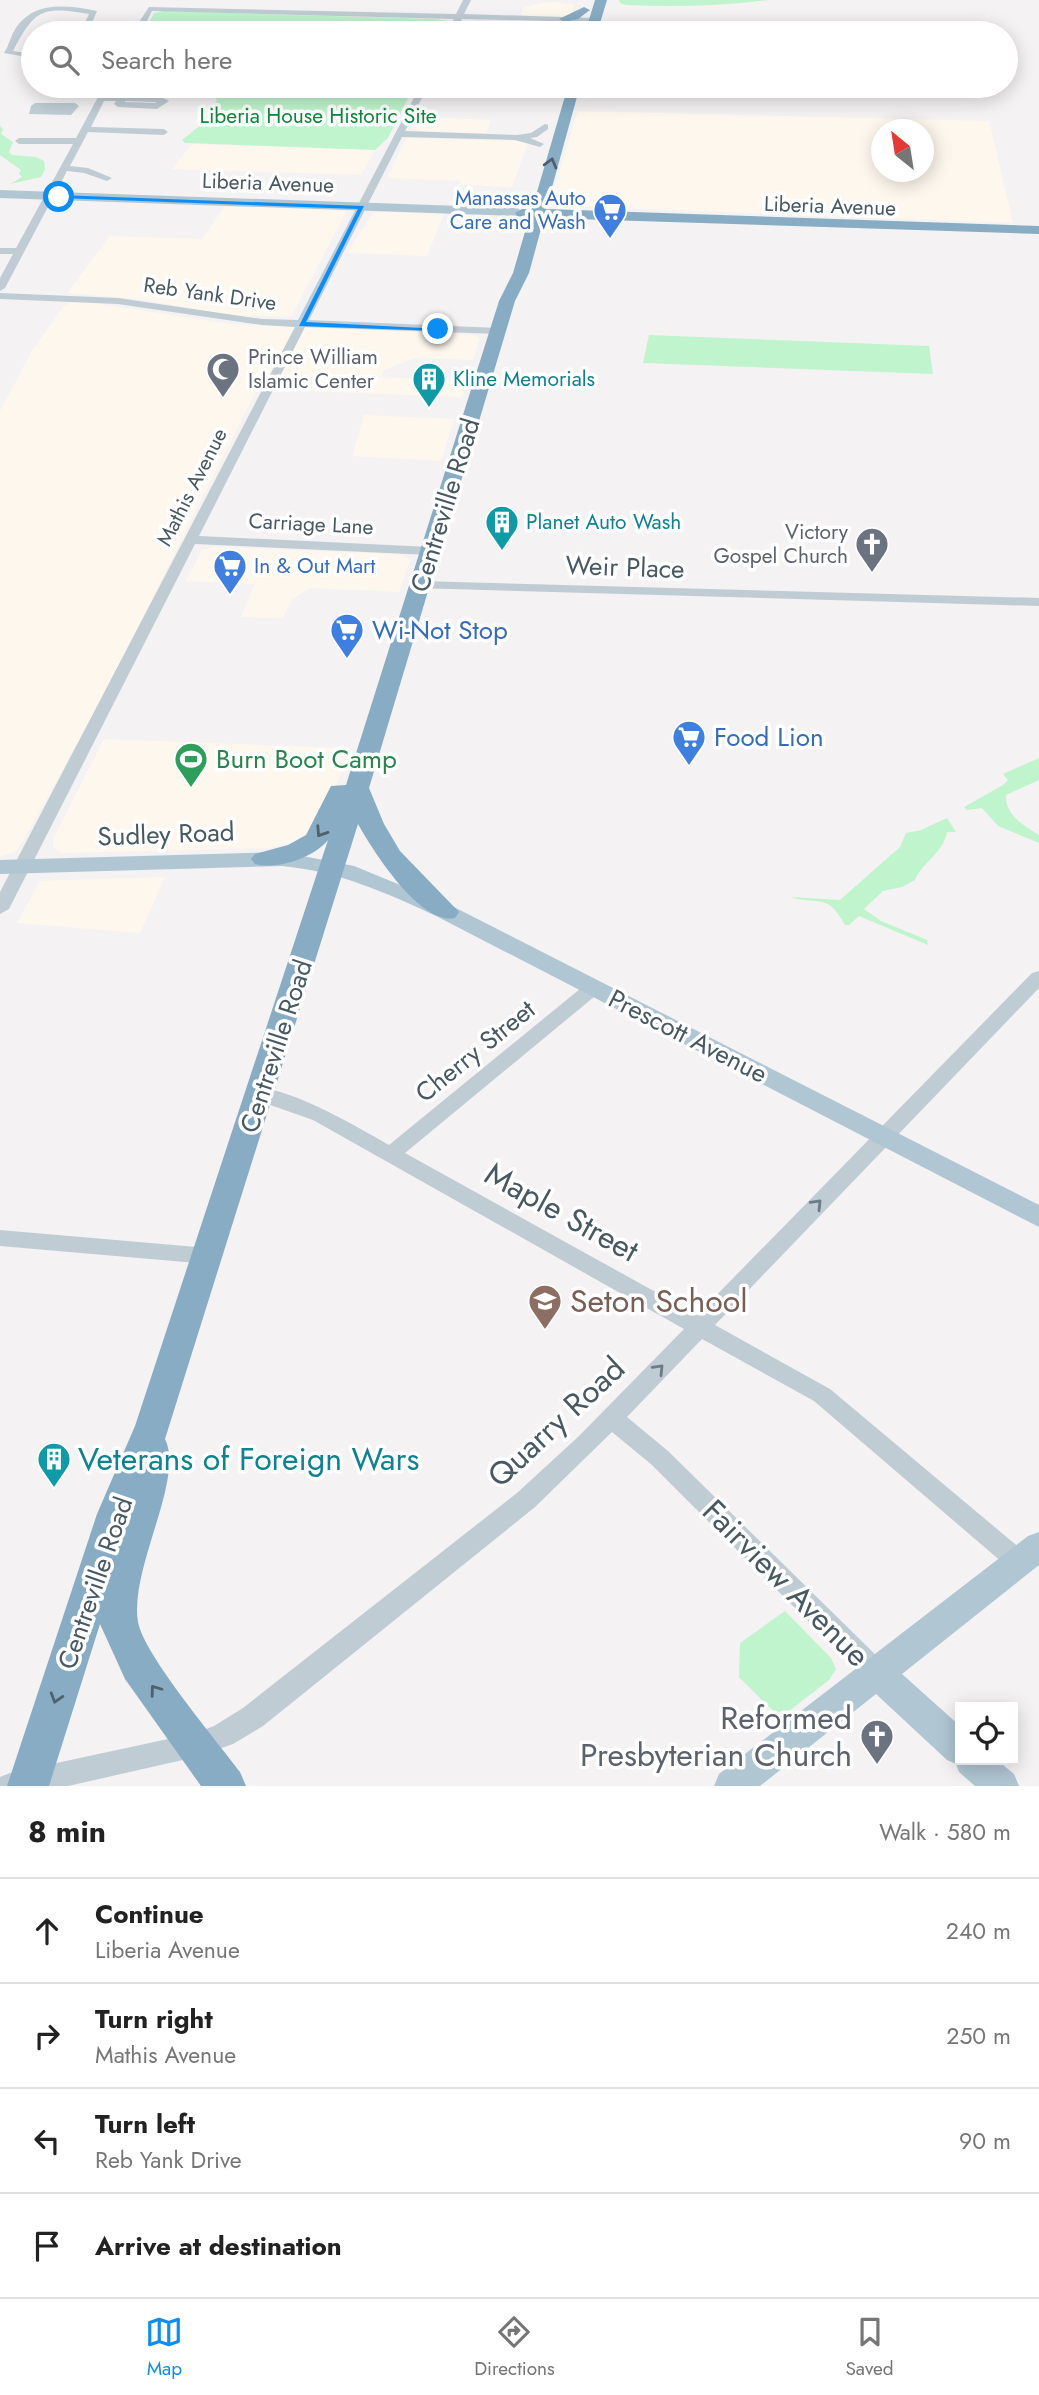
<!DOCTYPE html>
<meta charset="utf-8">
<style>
body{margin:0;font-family:Jost,sans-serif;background:#f6f6f6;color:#222}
.controls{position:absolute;right:21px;bottom:21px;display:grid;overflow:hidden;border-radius:0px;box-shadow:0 4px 18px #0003}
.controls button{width:63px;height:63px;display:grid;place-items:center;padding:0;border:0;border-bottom:2px solid #e0e0e0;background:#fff;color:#222;font:35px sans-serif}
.compass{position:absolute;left:871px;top:119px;width:63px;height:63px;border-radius:50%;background:#fff;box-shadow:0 4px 18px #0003;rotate:330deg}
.stop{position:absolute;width:21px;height:21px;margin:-16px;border:5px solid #0b8df6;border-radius:50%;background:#fff}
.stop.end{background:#0b8df6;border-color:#fff;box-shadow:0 2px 7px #0008}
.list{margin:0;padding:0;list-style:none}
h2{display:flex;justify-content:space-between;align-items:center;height:91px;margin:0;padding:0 28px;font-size:30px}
h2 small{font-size:23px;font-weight:400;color:#767676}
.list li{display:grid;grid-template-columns:46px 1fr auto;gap:21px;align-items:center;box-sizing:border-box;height:105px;padding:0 28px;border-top:2px solid #e0e0e0}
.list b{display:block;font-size:26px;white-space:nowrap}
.list p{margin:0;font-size:23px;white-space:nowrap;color:#767676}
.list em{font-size:23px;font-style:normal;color:#767676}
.icon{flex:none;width:38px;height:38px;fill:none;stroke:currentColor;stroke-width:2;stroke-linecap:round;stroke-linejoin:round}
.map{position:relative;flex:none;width:1039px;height:1786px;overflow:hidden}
.search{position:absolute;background:#fff;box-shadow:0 4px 18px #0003;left:21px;right:21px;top:21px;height:77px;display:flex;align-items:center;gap:18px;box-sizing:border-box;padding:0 24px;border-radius:38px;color:#767676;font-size:26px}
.sheet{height:511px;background:#fff}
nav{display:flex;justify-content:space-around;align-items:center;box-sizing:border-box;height:98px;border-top:2px solid #e0e0e0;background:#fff;font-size:19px;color:#767676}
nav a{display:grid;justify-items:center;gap:4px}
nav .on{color:#0b8df6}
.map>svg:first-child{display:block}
</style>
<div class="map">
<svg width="1039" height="1786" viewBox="0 0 1039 1786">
<rect width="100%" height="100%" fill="#f5f2f3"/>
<!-- commercial -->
<path fill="#fef7ed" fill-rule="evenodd" d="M558,2L574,5L565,33H462L470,21H519L523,8L540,3Z
M578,111L989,121L1013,223L565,206L551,198ZM881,130H923V172H881Z
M417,117L491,120L486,133L420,131L412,128Z
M410,138L520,141L528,143L512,187L459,185L461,181L387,178L406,139Z
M192,144L375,150L361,175L172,169Z
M225,206L340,210L346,212L291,317L230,315L138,299L67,293L110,236L202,239Z
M373,213L380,212L444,214L427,256L347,253Z
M81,301L229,324L474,335L480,338L473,360L414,358L384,370L381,377L467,381L462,397L257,389L100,702L23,841L16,851L0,857V411L32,351L63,307L70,302Z
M364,415L454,419L441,461L352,456Z
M216,547L394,554L403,555L410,560L399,592L310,588L292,599L283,618L241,617L255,584L186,581L202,550Z
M104,739L342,748L353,751L344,765L322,824L303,840L269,848L62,853L53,847V839Z
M165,877L140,933L17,923L40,881Z"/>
<!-- green -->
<path fill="#bff4cd" d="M619,0H768C721,6 673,7 626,5L620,3Z
M164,11L436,19L447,21L441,33H144L154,13Z
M118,86H414L388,138L375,150L185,143L182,140L202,124L211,110L209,107L217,101L215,97L218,92L212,90Z
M0,126L3,129L1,134L13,142L9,152L12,155L36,157L44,161L45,169L41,177L10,184L22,177L19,174L21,170L0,155Z
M649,335L929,346L933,374L643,363Z
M1039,758V780L1006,795C1005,816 1024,825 1039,835V843L998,826L982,808L967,810L964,807L1003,785L1008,780L1003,774Z
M947,818L956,832H947C943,854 923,861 915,880L902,887L883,891L864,909L881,921L927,940L928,945L859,916L849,925H845C827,892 820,906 790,897L840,900L900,847L906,833L921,830Z
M785,1611L831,1658L836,1669L829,1680L780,1718L739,1677L740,1643Z"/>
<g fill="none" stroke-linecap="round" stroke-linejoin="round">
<!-- minor -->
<path fill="#bfccd3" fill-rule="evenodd" d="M463,0H471L464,14L595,18L599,20L595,22L462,19L455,33H447L454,19L152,11L141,33H133L135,29H58L61,25H84L89,14C42,6 35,9 13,51L33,54V58L4,53C8,47 10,39 13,33C31,0 65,5 97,11L91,25H137L149,7L456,14Z
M104,86H112L107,96L161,97L169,101L157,109L118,107L114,104L116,101H104L91,127L164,129L168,132L164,135L88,132L70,166L88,168L112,178L107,181L84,173L67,171L5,288L0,291V278L13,254H0V248H16L73,144H19L15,141L19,138H76ZM125,102V101L157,102L155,103Z
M420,86H428L405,131L517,135L531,133L545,124L548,125V129L537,137L530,138L544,144L540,147L515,140L402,137L309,320L498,328L504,331L498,334L305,327L199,536L430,547L437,551L430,555L195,544L9,909L0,914V892L295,327L262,325L118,304L0,299V293L118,298L262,319L298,320Z
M794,86H878L874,88H798Z
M35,103H75L79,106L71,115L29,114L31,106Z
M420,581L1039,598V606L415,588L413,585Z
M1039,971V988L715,1325L830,1389L1028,1555L1032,1562L1028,1569L1019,1573L1010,1569L814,1401L702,1339L627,1417L668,1451L887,1666L891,1674L887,1682L878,1686L869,1682L652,1465L612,1432L535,1507L263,1726L233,1744L196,1757L68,1786H0V1777L10,1773L196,1733L214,1726L243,1708L517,1493L579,1436L684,1329L313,1120L253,1099L250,1094L253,1089C281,1082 363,1130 389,1145L586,984H600L602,988L600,992L405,1153L697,1315L1032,973Z
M0,1230L208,1248L216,1250L219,1256L216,1262L208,1264L0,1246Z"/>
<!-- major -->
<path fill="#b0c6d3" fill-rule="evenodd" d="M0,190L517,208L523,212L517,216L0,198Z
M282,852L354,866L454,907L1039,1205V1227L438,917C387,893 338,871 282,866L0,874V860Z
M1039,1532V1565L902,1674L960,1726V1760H997L1014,1774L1019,1786H975L959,1772L956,1764L947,1760L876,1694L760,1786H714L719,1774L1028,1536Z"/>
<!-- highway -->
<path fill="#87acc4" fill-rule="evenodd" d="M595,0H607L597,33H585Z
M584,7L590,10L578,19L565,22L559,19Z
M568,86H580L546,209L1039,226V234L544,218L529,273L515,301L369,788L384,824L400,851L459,912L455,918C421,926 373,851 358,824L165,1439C185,1479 129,1569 138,1622C144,1655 217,1741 240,1772L246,1786H201L125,1679L100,1624L49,1786H7L97,1514L135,1426L328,840C314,858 276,870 255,864L251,859L255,854L288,845L306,835L331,786L346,785L499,301L513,273L529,218L517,216L515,213L522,209H532Z"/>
</g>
<!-- one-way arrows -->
<defs><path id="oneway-chevron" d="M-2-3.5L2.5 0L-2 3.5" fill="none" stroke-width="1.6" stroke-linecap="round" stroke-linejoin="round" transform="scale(1.75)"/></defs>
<g stroke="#4e616c">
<use href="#oneway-chevron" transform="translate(551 163) rotate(-75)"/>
<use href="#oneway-chevron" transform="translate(321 832) rotate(123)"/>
<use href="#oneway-chevron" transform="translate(155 1690) rotate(-126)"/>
<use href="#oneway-chevron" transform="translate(56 1698) rotate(107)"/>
</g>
<g stroke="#6c7c84">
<use href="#oneway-chevron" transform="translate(817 1204) rotate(-46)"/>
<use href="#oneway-chevron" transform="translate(659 1369) rotate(-46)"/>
</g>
<!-- route -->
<path fill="#0b8df6" d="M57,195L364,206L306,322L442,329L438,331L299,326L358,209L59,198Z"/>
<!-- icons -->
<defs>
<symbol id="supermarket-pin" viewBox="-11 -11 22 30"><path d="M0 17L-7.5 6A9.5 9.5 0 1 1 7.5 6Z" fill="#3f7fe0" stroke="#fff"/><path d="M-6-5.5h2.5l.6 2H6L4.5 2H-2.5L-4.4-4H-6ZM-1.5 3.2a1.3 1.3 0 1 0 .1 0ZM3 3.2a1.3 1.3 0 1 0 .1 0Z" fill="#fff"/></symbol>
<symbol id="mosque-pin" viewBox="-11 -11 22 30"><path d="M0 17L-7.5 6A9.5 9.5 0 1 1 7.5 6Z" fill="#6b7280" stroke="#fff"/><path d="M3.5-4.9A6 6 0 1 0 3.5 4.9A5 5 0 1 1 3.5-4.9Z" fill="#fff"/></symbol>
<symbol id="building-pin" viewBox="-11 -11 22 30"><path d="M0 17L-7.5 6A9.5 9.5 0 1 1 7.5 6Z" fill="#0f9aa8" stroke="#fff"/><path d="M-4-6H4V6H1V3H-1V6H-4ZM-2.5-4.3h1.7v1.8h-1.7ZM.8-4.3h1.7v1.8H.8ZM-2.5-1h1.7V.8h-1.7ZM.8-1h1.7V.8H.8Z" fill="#fff"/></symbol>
<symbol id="church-pin" viewBox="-11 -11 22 30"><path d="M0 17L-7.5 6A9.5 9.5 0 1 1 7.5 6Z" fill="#6b7280" stroke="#fff"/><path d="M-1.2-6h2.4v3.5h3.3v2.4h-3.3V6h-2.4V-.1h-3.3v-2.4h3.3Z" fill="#fff"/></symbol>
<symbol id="stadium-pin" viewBox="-11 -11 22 30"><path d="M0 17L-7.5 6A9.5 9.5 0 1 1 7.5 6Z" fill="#2e9e5b" stroke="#fff"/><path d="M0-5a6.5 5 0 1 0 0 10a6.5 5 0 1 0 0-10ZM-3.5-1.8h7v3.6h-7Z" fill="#fff"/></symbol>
<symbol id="school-pin" viewBox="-11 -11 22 30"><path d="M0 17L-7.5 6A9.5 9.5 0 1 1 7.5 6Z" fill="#8d6e63" stroke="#fff"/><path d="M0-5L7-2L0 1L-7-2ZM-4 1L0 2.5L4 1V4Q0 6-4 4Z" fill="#fff"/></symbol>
</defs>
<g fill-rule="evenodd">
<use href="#supermarket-pin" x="591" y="191" width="38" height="52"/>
<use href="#mosque-pin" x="204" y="350" width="38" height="52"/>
<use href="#building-pin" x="410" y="360" width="38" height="52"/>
<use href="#building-pin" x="483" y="503" width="38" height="52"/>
<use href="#church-pin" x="853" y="525" width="38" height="52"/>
<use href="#supermarket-pin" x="211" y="547" width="38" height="52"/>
<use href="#supermarket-pin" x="328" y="611" width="38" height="52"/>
<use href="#supermarket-pin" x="670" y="718" width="38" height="52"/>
<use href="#stadium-pin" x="172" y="740" width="38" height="52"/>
<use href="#school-pin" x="526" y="1282" width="38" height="52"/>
<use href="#building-pin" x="35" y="1440" width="38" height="52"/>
<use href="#church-pin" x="858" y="1717" width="38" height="52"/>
</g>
<g text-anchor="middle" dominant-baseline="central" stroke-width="7" stroke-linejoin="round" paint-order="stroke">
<!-- far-park labels -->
<g font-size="21" fill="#0f873d" stroke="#fff">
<text x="318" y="116">Liberia House Historic Site</text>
</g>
<!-- far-street labels -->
<g font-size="21" fill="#485962" stroke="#fff">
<text transform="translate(268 183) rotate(2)">Liberia Avenue</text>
<text transform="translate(830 206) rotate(2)">Liberia Avenue</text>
<text transform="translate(210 294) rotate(8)">Reb Yank Drive</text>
<text transform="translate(192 487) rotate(-63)">Mathis Avenue</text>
<text transform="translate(311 524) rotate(3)">Carriage Lane</text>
</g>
<!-- far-shop labels -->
<g font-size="21" fill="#366cbe" stroke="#fff" text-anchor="end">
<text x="586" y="198">Manassas Auto<tspan x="586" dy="24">Care and Wash</tspan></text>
<text x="254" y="566" text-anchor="start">In &amp; Out Mart</text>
</g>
<!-- far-worship labels -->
<g font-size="21" fill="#5b616d" stroke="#fff" text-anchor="start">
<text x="248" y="357">Prince William<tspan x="248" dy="24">Islamic Center</tspan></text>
<text x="848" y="532" text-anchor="end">Victory<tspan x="848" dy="24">Gospel Church</tspan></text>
</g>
<!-- far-culture labels -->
<g font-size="21" fill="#0d838f" stroke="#fff" text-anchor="start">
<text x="453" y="379">Kline Memorials</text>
<text x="526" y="522">Planet Auto Wash</text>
</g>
<!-- street labels -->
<g font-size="26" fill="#485962" stroke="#fff">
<text transform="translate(445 505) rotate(-73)">Centreville Road</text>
<text transform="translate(625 567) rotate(2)">Weir Place</text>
<text transform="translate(166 834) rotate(-2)">Sudley Road</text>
<text transform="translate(688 1036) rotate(27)">Prescott Avenue</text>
<text transform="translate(276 1046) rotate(-72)">Centreville Road</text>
<text transform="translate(475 1051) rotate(-39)">Cherry Street</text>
<text transform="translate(95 1583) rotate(-71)">Centreville Road</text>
</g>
<!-- shop labels -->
<g font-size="26" fill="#366cbe" stroke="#fff" text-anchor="start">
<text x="372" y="630">Wi-Not Stop</text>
<text x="714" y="737">Food Lion</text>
</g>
<!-- leisure labels -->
<g font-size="26" fill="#27864d" stroke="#fff" text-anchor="start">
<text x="216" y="759">Burn Boot Camp</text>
</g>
<!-- near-street labels -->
<g font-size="32" fill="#485962" stroke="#fff">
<text transform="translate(562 1212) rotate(29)">Maple Street</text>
<text transform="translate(556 1422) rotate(-43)">Quarry Road</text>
<text transform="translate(786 1583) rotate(45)">Fairview Avenue</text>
</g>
<!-- near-education labels -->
<g font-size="32" fill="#785e54" stroke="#fff" text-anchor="start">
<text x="570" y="1301">Seton School</text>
</g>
<!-- near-culture labels -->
<g font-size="32" fill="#0d838f" stroke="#fff" text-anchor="start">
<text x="78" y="1459">Veterans of Foreign Wars</text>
</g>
<!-- near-worship labels -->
<g font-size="32" fill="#5b616d" stroke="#fff" text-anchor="end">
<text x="852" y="1718">Reformed<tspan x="852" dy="37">Presbyterian Church</tspan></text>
</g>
</g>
</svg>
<div class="controls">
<button><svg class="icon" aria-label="locate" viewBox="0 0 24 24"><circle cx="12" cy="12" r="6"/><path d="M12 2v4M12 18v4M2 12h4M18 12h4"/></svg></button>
</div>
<svg class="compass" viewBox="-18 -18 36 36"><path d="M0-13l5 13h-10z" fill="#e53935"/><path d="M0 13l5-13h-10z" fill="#767676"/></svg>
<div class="stop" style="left:59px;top:197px"></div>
<div class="stop end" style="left:438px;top:329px"></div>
<div class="search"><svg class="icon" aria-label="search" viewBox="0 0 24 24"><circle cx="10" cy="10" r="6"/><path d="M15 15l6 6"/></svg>Search here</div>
</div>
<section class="sheet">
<h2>8 min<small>Walk · 580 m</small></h2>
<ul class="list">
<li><svg class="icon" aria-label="ahead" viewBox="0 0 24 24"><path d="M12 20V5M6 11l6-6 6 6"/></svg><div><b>Continue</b><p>Liberia Avenue</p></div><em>240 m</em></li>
<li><svg class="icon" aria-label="right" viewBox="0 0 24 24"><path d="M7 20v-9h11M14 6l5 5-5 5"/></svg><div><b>Turn right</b><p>Mathis Avenue</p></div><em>250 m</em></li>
<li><svg class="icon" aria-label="left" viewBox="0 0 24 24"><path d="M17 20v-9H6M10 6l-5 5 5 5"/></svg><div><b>Turn left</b><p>Reb Yank Drive</p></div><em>90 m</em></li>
<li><svg class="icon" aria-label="arrive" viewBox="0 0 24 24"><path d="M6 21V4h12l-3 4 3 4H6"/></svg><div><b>Arrive at destination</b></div></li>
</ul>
</section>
<nav>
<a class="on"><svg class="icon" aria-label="map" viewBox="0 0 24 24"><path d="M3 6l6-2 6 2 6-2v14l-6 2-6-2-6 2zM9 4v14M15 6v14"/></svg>Map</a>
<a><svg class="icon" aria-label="directions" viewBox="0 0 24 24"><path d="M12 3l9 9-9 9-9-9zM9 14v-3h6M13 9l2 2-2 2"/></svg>Directions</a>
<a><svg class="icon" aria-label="saved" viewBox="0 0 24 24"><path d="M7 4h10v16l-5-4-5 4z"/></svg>Saved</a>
</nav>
